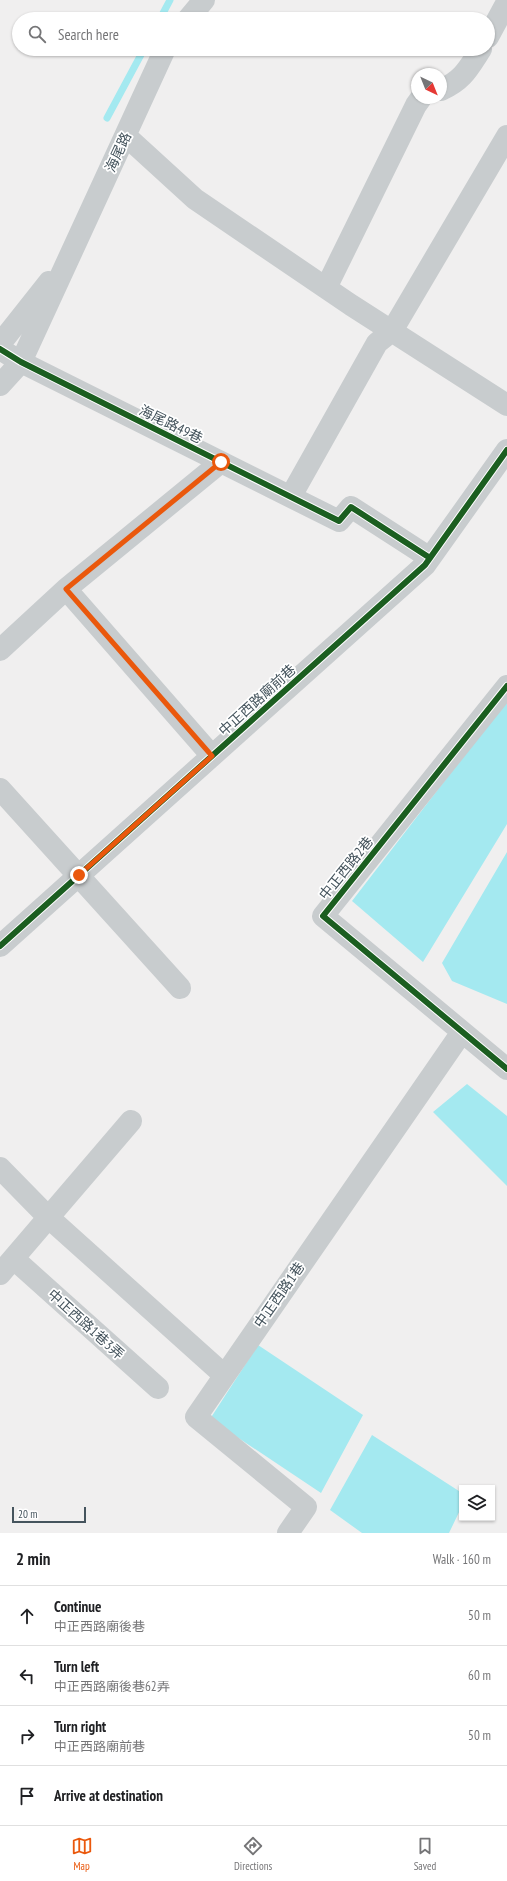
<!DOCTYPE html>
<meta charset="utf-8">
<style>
body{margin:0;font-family:"PT Sans Narrow","Noto Sans TC",sans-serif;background:#f2f2f2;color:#202124}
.controls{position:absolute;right:12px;bottom:12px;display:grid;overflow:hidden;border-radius:0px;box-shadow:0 1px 3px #0004}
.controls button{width:36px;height:36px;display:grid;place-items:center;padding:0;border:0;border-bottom:1px solid #e0e0e0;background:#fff;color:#202124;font:20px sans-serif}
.compass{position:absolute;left:411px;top:68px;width:36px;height:36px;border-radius:50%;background:#fff;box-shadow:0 1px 3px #0004;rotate:137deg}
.scale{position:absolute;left:12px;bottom:10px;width:74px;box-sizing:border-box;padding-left:4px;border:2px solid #45545d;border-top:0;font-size:11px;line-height:14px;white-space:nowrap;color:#45545d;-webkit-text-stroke:3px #fff;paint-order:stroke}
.stop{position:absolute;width:12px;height:12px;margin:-9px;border:3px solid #ea580c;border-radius:50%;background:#fff}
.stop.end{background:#ea580c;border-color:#fff;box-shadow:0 1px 4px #0008}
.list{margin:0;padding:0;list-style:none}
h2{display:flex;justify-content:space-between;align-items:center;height:52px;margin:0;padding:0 16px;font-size:17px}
h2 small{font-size:13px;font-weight:400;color:#757577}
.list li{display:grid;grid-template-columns:26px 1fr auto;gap:12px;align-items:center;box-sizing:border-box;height:60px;padding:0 16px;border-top:1px solid #e0e0e0}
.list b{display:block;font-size:15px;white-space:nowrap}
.list p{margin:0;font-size:13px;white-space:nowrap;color:#757577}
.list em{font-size:13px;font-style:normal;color:#757577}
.icon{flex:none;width:22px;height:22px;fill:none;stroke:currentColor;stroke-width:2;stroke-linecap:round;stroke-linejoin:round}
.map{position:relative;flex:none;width:507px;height:1533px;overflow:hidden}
.search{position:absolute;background:#fff;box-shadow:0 1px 3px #0004;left:12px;right:12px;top:12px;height:44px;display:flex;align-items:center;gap:10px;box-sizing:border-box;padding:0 14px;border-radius:22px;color:#757577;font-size:15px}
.sheet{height:292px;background:#fff}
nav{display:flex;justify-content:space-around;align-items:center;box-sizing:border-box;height:56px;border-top:1px solid #e0e0e0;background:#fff;font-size:11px;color:#757577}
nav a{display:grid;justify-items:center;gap:2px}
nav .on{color:#ea580c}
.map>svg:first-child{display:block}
</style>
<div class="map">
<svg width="507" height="1533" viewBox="0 0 507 1533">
<rect width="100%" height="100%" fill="#f0efef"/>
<!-- water -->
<path fill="#a4e9f0" d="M507,700V824L423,962L352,901Z
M507,852V1004L452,981L442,963Z
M467,1084L507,1116V1186L433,1112Z
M258,1345L363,1415L321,1493L210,1419Z
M372,1435L462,1493V1506L449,1533H362L330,1510Z"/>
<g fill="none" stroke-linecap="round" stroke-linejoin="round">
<!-- stream -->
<path stroke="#a4e9f0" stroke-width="7" d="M160,19L170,0
M107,118L144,49"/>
<!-- minor -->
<path stroke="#c8ccce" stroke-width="22" d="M188,19L204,0
M488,37L507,2
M441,90C463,80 468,69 481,49
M126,136L195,199L351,305L507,405
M326,288L416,105L421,98
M0,344L49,282
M0,349L21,362L339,521L351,507L430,558
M0,385L21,362L165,49
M291,496L377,343L392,331L507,136
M66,589L212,756
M0,650L66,589L221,462
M507,686L323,916L507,1069
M0,789L180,988
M0,946L425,565L507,450
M0,1168L48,1217L224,1375
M14,1259L158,1388
M0,1274L131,1121
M288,1533L306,1507L196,1417L462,1032"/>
<defs>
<path id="cycleway" d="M0,349L21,362L339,521L351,507L430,558
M507,686L323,916L507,1069
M0,946L425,565L507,450"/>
</defs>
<!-- cycleway casing -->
<use href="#cycleway" stroke="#fff" stroke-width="8"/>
<!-- cycleway -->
<use href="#cycleway" stroke="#1b5e20" stroke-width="6"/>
</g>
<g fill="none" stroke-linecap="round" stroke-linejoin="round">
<!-- route -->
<path stroke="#ea580c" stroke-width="5" d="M79,875L212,756L66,589L221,462"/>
</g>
<g text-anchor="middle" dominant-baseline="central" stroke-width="3.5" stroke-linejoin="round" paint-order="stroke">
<!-- street labels -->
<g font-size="14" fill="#45545d" stroke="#fff">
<text transform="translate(118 152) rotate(-65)">海尾路</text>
<text transform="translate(171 424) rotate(26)">海尾路49巷</text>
<text transform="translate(257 700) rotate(-42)">中正西路廟前巷</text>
<text transform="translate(346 868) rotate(-51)">中正西路2巷</text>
<text transform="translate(279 1295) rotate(-55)">中正西路1巷</text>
<text transform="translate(86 1324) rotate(42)">中正西路1巷3弄</text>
</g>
</g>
</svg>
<div class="controls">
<button><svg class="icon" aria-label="layers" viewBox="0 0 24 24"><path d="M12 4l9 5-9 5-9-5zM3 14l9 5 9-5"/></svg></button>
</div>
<svg class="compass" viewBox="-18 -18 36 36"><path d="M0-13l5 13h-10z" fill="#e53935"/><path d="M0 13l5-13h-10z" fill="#757577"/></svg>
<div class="scale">20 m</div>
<div class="stop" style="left:221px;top:462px"></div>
<div class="stop end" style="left:79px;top:875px"></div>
<div class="search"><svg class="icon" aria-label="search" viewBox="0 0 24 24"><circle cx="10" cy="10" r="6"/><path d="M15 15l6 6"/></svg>Search here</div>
</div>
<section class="sheet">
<h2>2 min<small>Walk · 160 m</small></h2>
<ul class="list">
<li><svg class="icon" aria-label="ahead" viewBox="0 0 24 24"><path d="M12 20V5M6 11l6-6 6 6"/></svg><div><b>Continue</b><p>中正西路廟後巷</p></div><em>50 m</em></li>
<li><svg class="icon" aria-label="left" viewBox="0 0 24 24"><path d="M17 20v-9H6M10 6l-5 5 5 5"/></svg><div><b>Turn left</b><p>中正西路廟後巷62弄</p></div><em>60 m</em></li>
<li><svg class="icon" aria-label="right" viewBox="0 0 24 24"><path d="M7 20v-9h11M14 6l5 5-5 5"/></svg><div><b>Turn right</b><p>中正西路廟前巷</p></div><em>50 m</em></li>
<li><svg class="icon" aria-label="arrive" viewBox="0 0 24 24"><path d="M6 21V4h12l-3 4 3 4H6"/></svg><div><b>Arrive at destination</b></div></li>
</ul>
</section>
<nav>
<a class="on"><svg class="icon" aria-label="map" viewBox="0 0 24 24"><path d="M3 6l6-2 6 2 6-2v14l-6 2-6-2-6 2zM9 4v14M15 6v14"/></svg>Map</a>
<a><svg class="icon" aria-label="directions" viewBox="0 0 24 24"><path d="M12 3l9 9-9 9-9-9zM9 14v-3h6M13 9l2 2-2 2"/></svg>Directions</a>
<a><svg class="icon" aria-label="saved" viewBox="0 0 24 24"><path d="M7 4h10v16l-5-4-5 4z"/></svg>Saved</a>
</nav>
